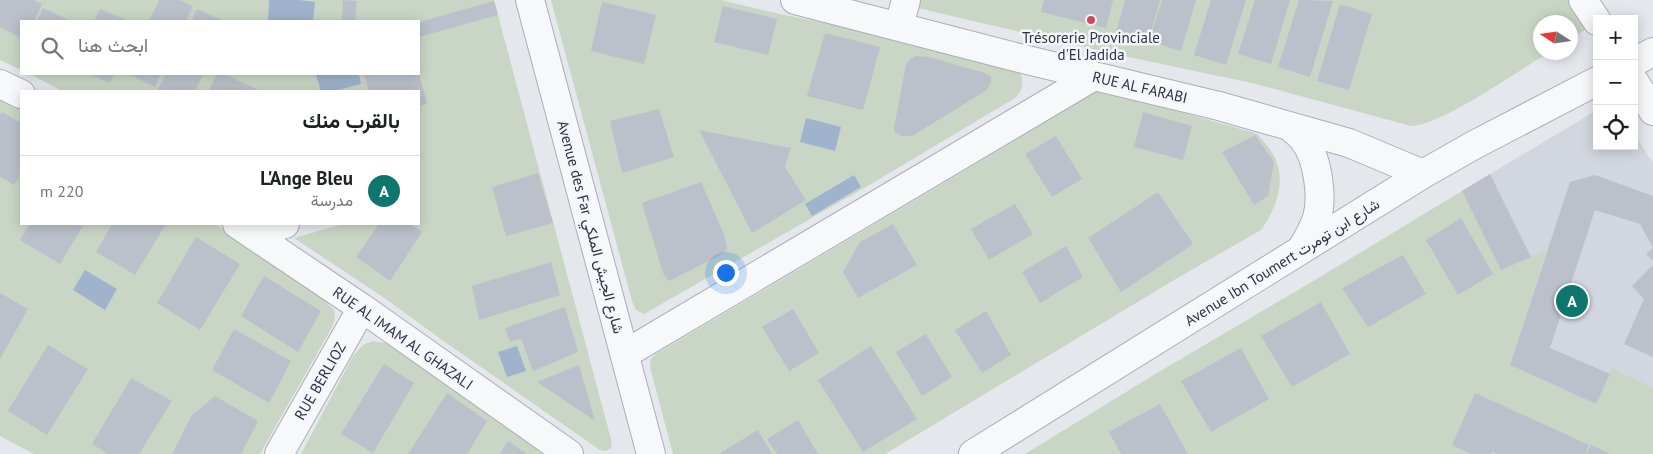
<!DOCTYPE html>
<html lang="ar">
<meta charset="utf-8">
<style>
body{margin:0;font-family:"PT Sans",Vazirmatn,sans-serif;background:#f2f2f2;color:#202124;direction:rtl}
.controls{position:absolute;right:15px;top:15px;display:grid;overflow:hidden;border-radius:0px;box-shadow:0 2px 12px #0003}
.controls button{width:45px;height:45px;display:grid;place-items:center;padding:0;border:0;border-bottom:1px solid #e0e0e0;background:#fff;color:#202124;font:25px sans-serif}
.compass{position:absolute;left:1533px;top:15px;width:45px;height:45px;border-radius:50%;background:#fff;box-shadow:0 2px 12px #0003;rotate:282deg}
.you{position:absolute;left:725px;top:272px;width:18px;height:18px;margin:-12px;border:4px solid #fff;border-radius:50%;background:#1a73e8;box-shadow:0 0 0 8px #1a73e833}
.badge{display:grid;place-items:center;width:32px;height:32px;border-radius:50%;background:#0f766e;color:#fff;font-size:16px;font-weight:700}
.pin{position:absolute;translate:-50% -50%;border:2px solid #fff;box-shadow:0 1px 5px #0006}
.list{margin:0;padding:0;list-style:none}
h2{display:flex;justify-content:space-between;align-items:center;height:65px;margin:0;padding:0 20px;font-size:21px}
h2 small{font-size:16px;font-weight:400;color:#757577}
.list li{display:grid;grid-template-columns:32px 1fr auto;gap:15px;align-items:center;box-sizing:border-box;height:70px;padding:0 20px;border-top:1px solid #e0e0e0}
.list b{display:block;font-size:19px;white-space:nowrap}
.list p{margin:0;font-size:16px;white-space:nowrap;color:#757577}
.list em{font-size:16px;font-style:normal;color:#757577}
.icon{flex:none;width:28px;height:28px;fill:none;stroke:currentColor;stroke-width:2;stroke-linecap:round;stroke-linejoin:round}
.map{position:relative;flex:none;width:1653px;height:454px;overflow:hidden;direction:ltr}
.search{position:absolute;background:#fff;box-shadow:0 2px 12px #0003;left:20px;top:20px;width:400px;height:55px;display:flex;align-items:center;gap:12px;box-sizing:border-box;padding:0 18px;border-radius:0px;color:#757577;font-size:19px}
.panel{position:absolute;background:#fff;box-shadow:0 2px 12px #0003;left:20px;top:90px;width:400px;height:135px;border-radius:0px;direction:rtl}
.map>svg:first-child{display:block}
</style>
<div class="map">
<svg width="1653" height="454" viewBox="0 0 1653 454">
<rect width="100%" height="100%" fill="#e4e7ec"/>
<!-- built -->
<path fill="#d2d6de" d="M1597,110V146H1634V134L1653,163V454L1466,385L1462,191Z"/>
<!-- green -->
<path fill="#c9d6c5" d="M0,0H494L612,443L611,448L606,451L600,450L445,342L383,297L294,238L343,224H419V91H62L30,74H419V21H21V70L0,60Z
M551,0H721L780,14L865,31L1018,70C1025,81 1024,89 1015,98L871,184L644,314L636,310L632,301Z
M910,0H1578L1594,24L1571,39L1570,22H1540V52L1548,53C1519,70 1441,126 1411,126L1256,84L1105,52L909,6Z
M1097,89L1237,128C1243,130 1253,131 1259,136C1263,140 1267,146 1271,151C1288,177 1278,206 1261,230L1174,280L885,454H673L650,367L651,359L656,354L1011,143Z
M0,99L21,108V224H215L319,295L334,310L335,319L332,327L260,454H34L0,436Z
M1462,191L1501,270L1547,250L1510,365L1596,404L1612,368L1653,388V454H1025L1157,373L1320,277Z
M373,341L386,343L547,454H301L353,356L363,345Z"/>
<!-- water -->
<path fill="#9fb4cc" d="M269,0H299L315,2L313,21L268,20Z
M322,74H359L361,84L334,91H321L316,75Z
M806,118L841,127L835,151L800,142Z
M854,175L861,187L812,216L805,204Z
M85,270L117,289L105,310L73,290Z
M517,346L526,371L507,377L498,352Z"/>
<!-- building -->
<path fill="#bbc0ca" d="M0,0H33L42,4L34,21H21V38L0,27Z
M159,0H180L193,6L186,21H149Z
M343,0L357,1L355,21H342Z
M1044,0H1113L1106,28L1041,12Z
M1125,0H1160L1148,42L1116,32Z
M1162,0H1196L1181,51L1149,41Z
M1211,0H1246L1226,65L1194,55Z
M1255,0H1290L1271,64L1238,54Z
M1299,0L1333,1L1310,77L1278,67Z
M494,1L498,15L419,37V22Z
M602,2L656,15L644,64L591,51Z
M1340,4L1372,14L1349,90L1317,81Z
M723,6L777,19L768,55L714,42Z
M43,8L71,21H37Z
M100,9L129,21H94Z
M197,9L224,21H191Z
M825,33L880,47L863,110L807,96Z
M916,56L929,57L988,74L991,77V82L987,90L912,136H902L895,132L894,128L906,65L910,59Z
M89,74H114L110,83Z
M128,74H161L155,87Z
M166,74H203L195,91H163L158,89Z
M217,74H224L260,91H209Z
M364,74H419L427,103L419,106V91H369Z
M659,109L674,157L622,173L610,121Z
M2,112L21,123V172L14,185L0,177V116Z
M1143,112L1192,126L1183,160L1134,147Z
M699,130L791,148L785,167L806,200L752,233Z
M1255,135L1274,162L1268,196L1254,205L1222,152Z
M1056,136L1082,179L1052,197L1025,154Z
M538,173L553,223L506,236L492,187Z
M1490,174L1531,257L1501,270L1462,191Z
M1595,175L1653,196V261L1646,254L1653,248L1640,224L1595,210L1550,348L1610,374L1596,404L1510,365L1570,182Z
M701,182L725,237L727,248L725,252L719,256L669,281L663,273L642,203Z
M1158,192L1193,244L1121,292L1088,238Z
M1015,204L1033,234L989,260L971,229Z
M1461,218L1493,274L1458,295L1426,240Z
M30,224H84L60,264L20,240Z
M112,224H166L135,275L96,252Z
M379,224H410L422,232L390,281L356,257Z
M893,224L917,265L858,298L843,272L860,242Z
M196,237L240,264L200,330L157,303Z
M1066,246L1083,277L1040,303L1022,272Z
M1403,255L1426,294L1368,327L1342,288Z
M551,262L560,295L479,320L472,286Z
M1653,265V357L1624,344L1644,299L1632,286Z
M264,276L321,311L298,352L241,316Z
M0,293L28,309L0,359Z
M1321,302L1350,354L1292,387L1261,336Z
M565,307L578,352L533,371L521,338L510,342L505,328Z
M793,309L819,353L789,371L762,327Z
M986,311L1011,355L982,373L955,330Z
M234,329L291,361L269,403L212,370Z
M926,334L952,377L922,396L896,352Z
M48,345L88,369L47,435L8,411Z
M871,346L917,419L863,452L818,380Z
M1241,348L1269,399L1211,432L1181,381Z
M384,364L414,383L373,453L341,434Z
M579,365L595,421L537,382Z
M131,378L172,401L139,454H108L92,444Z
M447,393L487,421L467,454H408Z
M1475,393L1589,445L1585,454H1497L1492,452L1491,454H1471L1452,445Z
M215,396L258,421L241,454H172L192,415Z
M1160,404L1188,454H1121L1109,432Z
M798,420L818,454H777L767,439Z
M758,430L772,454H719Z
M508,441L527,454H500Z
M1591,445L1610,454H1586Z"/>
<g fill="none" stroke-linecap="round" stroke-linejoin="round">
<defs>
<path id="minor" d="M530,0L651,454
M795,0L1015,57L1219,106L1349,143L1423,174
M1583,0L1597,21
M899,26L906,0
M1634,62L1653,52
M1634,81L1653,111
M0,84L21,94
M1289,126C1294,130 1299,134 1303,139C1318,157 1323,197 1317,218C1313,230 1307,240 1301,250
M237,224L362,308L569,454
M252,234L285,224
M625,354L1094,76
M279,454L362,308
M973,454L1423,174L1474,145L1597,81"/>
</defs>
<!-- minor casing -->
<use href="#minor" stroke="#a9aeb7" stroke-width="30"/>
<!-- minor -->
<use href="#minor" stroke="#f7f8fa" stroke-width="28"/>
</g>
<!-- markers -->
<circle fill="#d1495b" stroke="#f4f6f9" stroke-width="2" cx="1091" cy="20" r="5"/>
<g text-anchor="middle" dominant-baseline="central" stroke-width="5" stroke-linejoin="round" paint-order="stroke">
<!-- poi labels -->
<g font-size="15" fill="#2b3445" stroke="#f4f6f9">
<text x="1091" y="37">Trésorerie Provinciale<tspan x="1091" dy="17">d'El Jadida</tspan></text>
</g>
<!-- street labels -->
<g font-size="15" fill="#2b3445" stroke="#f4f6f9">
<text transform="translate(1140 87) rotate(13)">RUE AL FARABI</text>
<text transform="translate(591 227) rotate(75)">Avenue des Far شارع الجيش الملكي</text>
<text transform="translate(1282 262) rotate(-32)">Avenue Ibn Toumert شارع ابن تومرت</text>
<text transform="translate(403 338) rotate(35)">RUE AL IMAM AL GHAZALI</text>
<text transform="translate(320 381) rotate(-60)">RUE BERLIOZ</text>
</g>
</g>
</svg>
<div class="controls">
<button>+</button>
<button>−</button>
<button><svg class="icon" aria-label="locate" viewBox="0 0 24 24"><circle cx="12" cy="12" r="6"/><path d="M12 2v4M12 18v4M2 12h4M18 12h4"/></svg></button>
</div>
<svg class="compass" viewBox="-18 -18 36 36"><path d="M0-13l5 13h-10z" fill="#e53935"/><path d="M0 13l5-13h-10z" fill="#757577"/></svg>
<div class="you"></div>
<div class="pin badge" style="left:1572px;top:301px">A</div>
<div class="search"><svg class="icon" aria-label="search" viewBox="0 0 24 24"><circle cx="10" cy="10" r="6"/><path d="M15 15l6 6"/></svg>ابحث هنا</div>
<section class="panel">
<h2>بالقرب منك<small></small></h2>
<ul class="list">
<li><span class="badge">A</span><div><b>L'Ange Bleu</b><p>مدرسة</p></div><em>220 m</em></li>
</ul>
</section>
</div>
